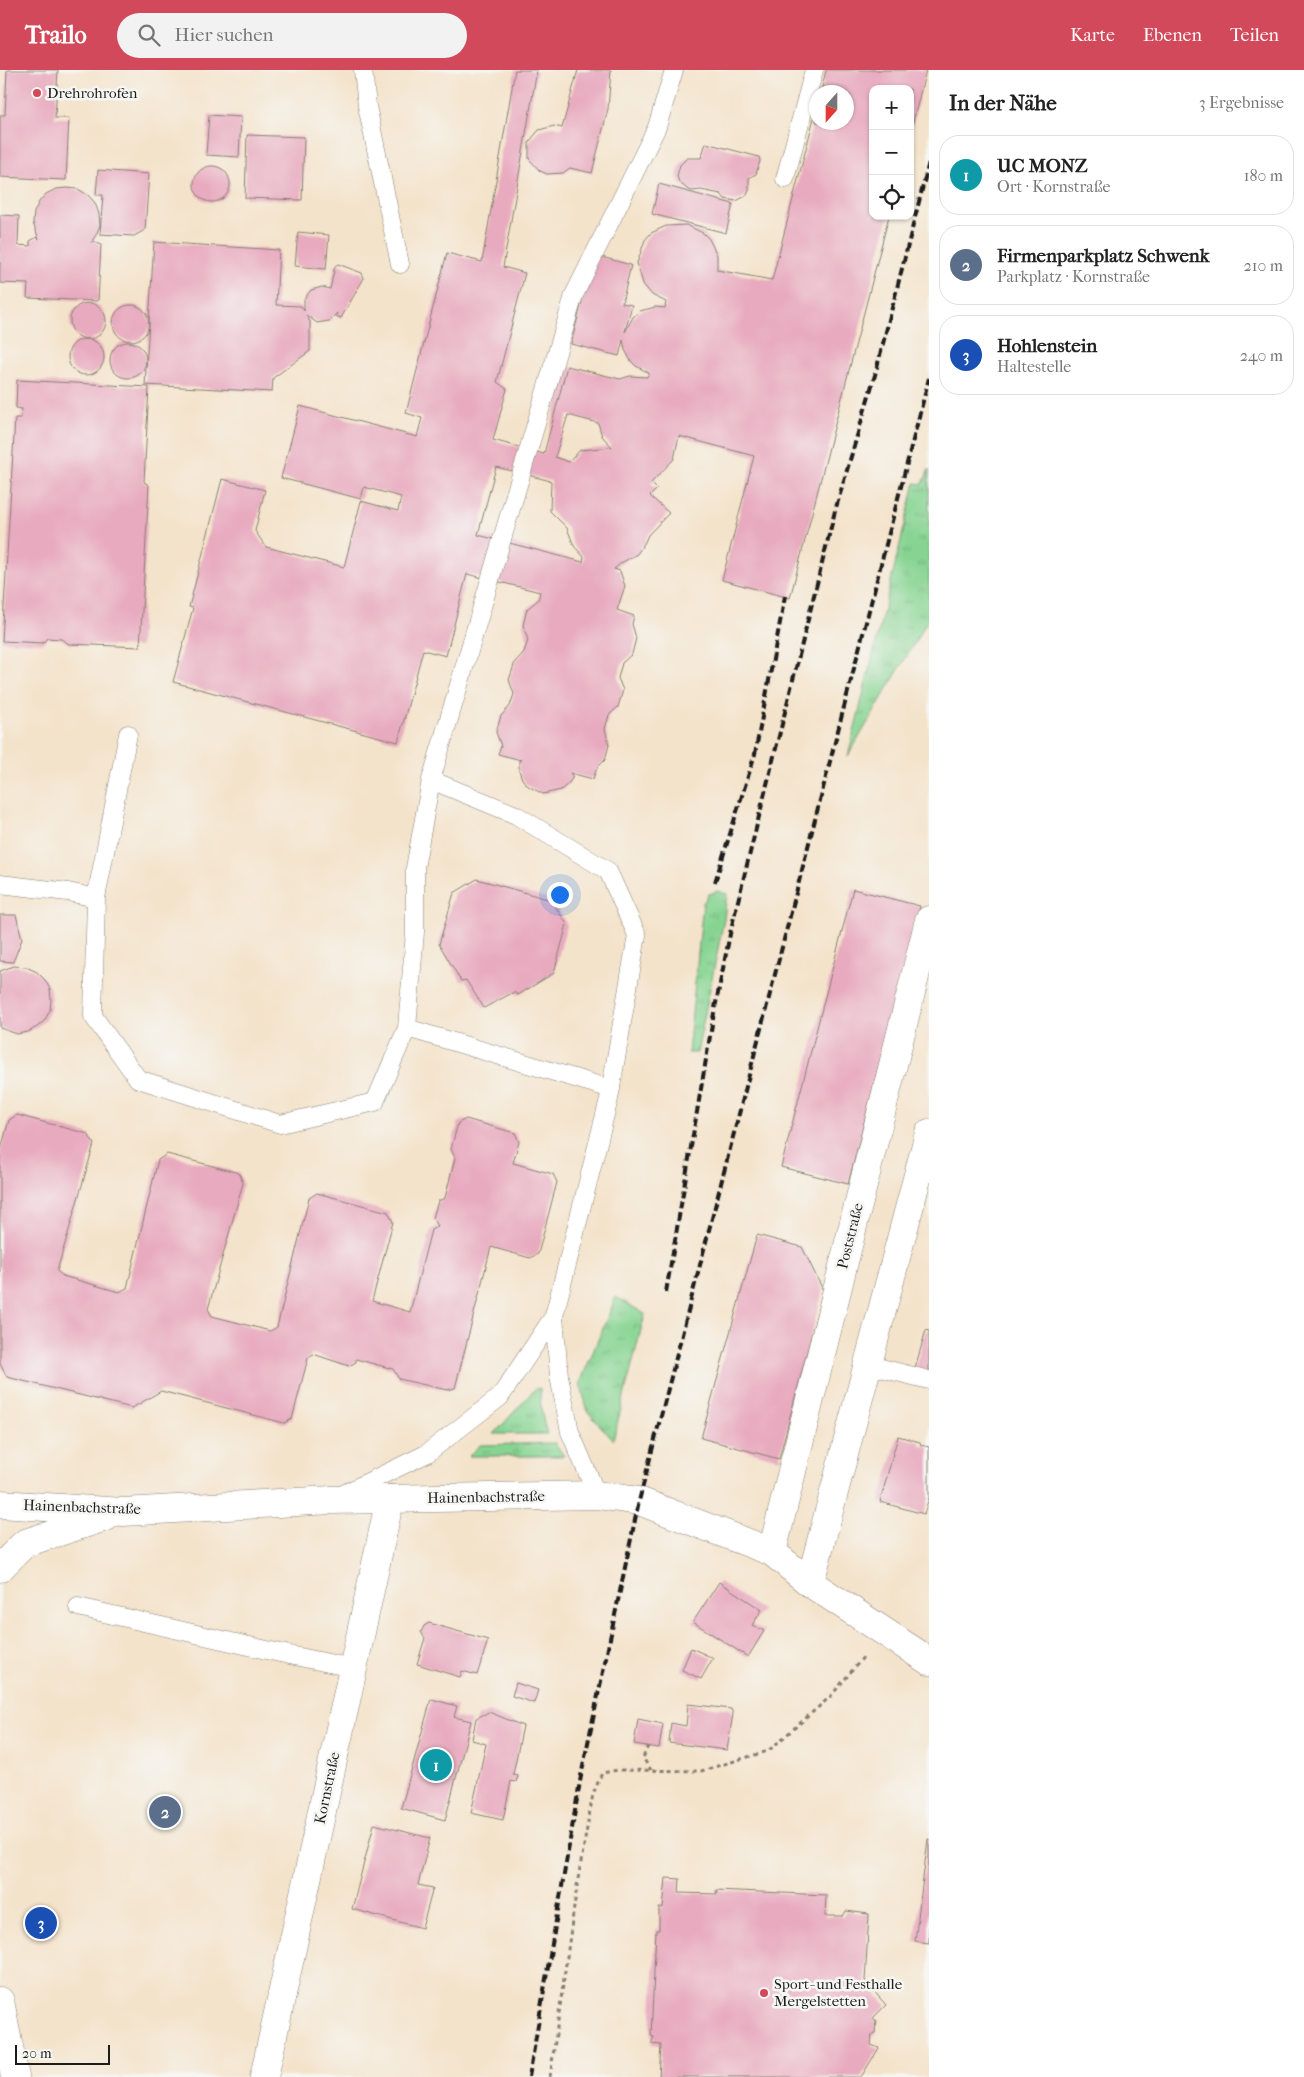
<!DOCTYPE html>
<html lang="de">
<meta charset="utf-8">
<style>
body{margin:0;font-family:"IM FELL French Canon",serif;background:#f2f2f2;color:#222}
.controls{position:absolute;right:15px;top:15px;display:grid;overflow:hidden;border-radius:10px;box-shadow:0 1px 4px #0004}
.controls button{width:45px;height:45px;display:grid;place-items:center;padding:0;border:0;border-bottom:1px solid #e0e0e0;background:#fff;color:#222;font:25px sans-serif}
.compass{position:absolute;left:809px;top:15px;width:45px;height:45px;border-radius:50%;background:#fff;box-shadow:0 1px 4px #0004;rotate:201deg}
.scale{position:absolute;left:15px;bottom:12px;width:95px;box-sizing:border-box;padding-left:5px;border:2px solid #1c1c1c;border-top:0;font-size:14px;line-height:18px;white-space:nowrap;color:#1c1c1c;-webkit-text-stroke:4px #f6f6f2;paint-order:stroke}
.you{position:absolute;left:559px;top:824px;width:18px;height:18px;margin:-12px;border:4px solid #fff;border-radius:50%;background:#1a73e8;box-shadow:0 0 0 8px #1a73e833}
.badge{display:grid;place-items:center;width:32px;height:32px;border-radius:50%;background:#d1495b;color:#fff;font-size:16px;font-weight:700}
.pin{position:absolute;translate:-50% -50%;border:2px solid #fff;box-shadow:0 1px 5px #0006}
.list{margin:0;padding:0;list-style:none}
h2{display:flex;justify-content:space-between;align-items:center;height:65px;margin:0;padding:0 20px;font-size:21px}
h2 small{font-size:16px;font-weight:400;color:#767676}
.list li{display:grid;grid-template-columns:32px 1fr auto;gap:15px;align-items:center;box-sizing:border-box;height:80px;margin:0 10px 10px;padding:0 10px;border:1px solid #e0e0e0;border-radius:20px}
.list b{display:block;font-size:19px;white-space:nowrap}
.list p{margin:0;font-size:16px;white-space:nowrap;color:#767676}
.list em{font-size:16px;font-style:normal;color:#767676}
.icon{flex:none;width:28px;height:28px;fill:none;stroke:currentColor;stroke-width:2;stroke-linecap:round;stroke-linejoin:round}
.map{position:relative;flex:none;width:929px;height:2007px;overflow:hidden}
header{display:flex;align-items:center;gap:30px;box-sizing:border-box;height:70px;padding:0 25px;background:#d1495b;color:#fff}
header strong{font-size:24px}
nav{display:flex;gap:28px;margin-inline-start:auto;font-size:18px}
.search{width:350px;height:45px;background:#f2f2f2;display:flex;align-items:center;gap:12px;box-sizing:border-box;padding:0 18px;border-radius:28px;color:#767676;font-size:19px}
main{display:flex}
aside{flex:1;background:#fff}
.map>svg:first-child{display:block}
</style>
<header>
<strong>Trailo</strong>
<div class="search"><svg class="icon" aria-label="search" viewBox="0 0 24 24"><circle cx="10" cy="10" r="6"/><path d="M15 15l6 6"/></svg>Hier suchen</div>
<nav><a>Karte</a><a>Ebenen</a><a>Teilen</a></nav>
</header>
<main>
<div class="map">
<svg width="929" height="2007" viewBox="0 0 929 2007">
<defs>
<pattern id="grass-tufts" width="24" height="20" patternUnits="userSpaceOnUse" patternTransform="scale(1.25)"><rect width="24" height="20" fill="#87d492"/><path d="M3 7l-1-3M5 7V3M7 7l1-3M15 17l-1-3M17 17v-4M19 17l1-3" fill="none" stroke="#74b57d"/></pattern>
</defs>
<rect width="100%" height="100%" fill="#f6f6f2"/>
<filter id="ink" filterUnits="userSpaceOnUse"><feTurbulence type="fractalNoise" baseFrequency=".02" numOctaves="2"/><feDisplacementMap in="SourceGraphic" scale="10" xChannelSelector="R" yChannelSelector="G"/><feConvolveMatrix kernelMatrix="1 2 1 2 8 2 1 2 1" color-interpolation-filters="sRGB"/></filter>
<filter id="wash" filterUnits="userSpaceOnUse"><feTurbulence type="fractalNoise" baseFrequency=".0096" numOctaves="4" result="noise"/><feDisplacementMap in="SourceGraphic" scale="20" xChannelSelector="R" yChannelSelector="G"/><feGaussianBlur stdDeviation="1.12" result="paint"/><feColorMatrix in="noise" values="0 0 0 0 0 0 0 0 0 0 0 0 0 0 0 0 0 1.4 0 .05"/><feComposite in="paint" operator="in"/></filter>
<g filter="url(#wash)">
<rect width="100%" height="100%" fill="#f4e3cb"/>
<!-- grass -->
<path fill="url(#grass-tufts)" stroke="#527857" d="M929,399V548L848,686L915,413L923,414Z
M718,821L727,824L724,849L697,983H688L703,833L709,824Z
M616,1227L645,1244L613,1370L588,1342L580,1313Z
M540,1318L541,1340L547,1364H494L535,1319Z
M555,1373L564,1386H469L480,1375Z"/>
<g id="blocks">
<!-- building -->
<path fill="#e8aabf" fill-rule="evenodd" d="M7,0H58L55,48H69L66,110L0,107V45H5Z
M515,0H537L503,197L525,203L497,312L507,319L493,370L544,384L567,296L620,309L630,306L647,307L649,303L636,296L631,291L625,280L623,270L619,286L571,274L594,185L631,195L622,233L632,235L625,262L633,247L640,241L655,237L665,238L666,232L652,225L643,214L637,193L645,170L651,163L666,156L686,155L703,163L709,169L717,185V200L772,210L816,40V52H846V22H821L826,0H926L911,60L910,19H873V146H889L790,528L722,510L754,386L679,366L674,389L651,413L657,419L650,426L669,443L648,465L645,472L637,484L621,493L614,499L620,501L625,516L617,540L634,546L632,554L636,568L632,584L622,593L618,608L623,620L618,637L609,645L605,659L609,675L605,690L597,698L593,709L570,703L573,707L568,714L561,720L543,724L528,716L522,709L519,700V690H521L498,684L501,676L496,662L501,646L510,636L514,624L509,610L515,592L524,582L528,570L523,555L527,539L538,530L540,522L467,504L446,586L423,580L398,672L173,612L193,538L189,537L222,409L265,420L255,461L266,477L344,497L361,431L398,441L401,427L364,417L361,429L281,408L300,336L417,367L422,348L406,343L447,183L482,192ZM568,345L598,353L602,366L612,377L580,380L569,392L555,387ZM496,397L551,411L550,441L567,458L574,476L584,487L583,492L478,465Z
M578,0H611L608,39L592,103L570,98L563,103L547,104L540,101L529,89V72L539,60L554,56L562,58Z
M209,45L241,47L239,87L206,85Z
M247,65L304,67L302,130L245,128Z
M706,73L759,87L760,91L756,104L749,108V121L746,126L736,131L731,130L725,129L721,124L701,120L692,121L687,119L679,112L677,106L680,95L687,88H701Z
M194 114a18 18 0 1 1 36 0a18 18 0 1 1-36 0Z
M98,100L149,104L145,160L134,166L100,164L103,125H96Z
M659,114L733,134L726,163L652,144Z
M67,118L78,119L88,125L95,133L99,144L100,155L96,165L91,173L94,171L101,175L98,231L27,228L28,214L0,213V145L19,146L18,175L30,176V171L37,167L39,169L33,153L34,142L39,132L46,124L56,119Z
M298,162L329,165L326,199L295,196Z
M154,172L279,180L276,235L301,236L304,241V229L311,220L322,217L330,219L335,196L338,194L362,203L364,208L341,248L336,246L337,243L329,251L317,253L306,245L310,252V281L273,308L272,322L145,315Z
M70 251a18 18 0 1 1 36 0a18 18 0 1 1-36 0Z
M113 253a18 18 0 1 1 36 0a18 18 0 1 1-36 0Z
M68 287a18 18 0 1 1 36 0a18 18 0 1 1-36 0Z
M110 290a18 18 0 1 1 36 0a18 18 0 1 1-36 0Z
M17,310L149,317L144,412L149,415L140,577L69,574L61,569L47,568L43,573L2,571L15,348H21L22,339L16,338Z
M477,809L551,830L567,854L554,903L518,925L514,922L484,938L466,910L461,911L439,874L454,823Z
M853,819L920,836L848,1114L781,1097Z
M0,845H16L22,869L13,892L0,891Z
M14,896L26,897L37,902L45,910L50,919L51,930L50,940L45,950L37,957L28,962L17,964L0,958V901Z
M17,1045L88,1064L94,1074L57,1201L63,1206L119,1222L127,1218L158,1090L167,1084L239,1103L243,1113L208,1239L212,1246L270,1261L277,1257L309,1128L317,1123L388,1142L393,1152L372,1231L410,1242L431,1160L438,1156L433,1148L438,1131L445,1128L455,1088L451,1079L458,1053L466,1049L515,1063L519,1072L513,1093L553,1104L557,1112L538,1184L530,1188L491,1177L455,1318L447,1320L399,1309L393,1299L356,1289V1292L349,1296L313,1284L308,1288L292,1349L284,1353L161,1321L132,1338L7,1307L0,1294V1083L9,1050Z
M757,1165L802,1177L823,1220L779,1389L701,1368Z
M926,1260L929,1261V1302L915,1298Z
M898,1366L920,1372L921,1375L929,1377V1428L924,1444L880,1432Z
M719,1512L762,1540L752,1555L764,1561L748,1587L693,1552Z
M429,1553L488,1570L477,1605L462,1601L460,1607L417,1594L425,1568L421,1562L424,1556Z
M691,1578L713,1588L701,1609L682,1600Z
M516,1613L538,1620L534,1633L512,1626Z
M431,1629L457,1636L454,1647L471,1651L445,1750L401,1738Z
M688,1634L731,1639L733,1644L727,1680L669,1673L671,1653L686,1656Z
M489,1642L523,1656L513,1704L518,1706L516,1712L511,1711L503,1750L471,1743L486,1674L472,1670L476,1648Z
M638,1649L663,1654L659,1678L634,1674Z
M374,1754L430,1768L418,1815L433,1818L422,1858L352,1839Z
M928,1769H929V1873L915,1871Z
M666,1808L680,1809L679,1823L717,1824L716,1820L826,1825L825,1846H843L846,1841L869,1844L865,1911L886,1935L874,1947L873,1949L876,1950L875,1964L872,1965L871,1975L879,1978L861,2007H659L661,1975L651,1974L654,1967L651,1966L656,1860H659V1838H663Z"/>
</g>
</g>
<g filter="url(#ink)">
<use href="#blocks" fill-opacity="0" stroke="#888074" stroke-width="1"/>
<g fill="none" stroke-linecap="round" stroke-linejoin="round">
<defs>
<path id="service" d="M363,0L367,36L400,194
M785,109L814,0
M128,664L96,828L93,946L138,1009L280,1054L375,1032L407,958L415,862V798L431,710
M0,814L68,822L96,828
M407,958L611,1019
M554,1246L559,1306L570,1362L597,1425
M869,1295L929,1310
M339,1426L426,1384L500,1327L554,1246L609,1029L637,865L608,801L516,745L431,710L574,225L657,57L674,0
M78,1537L280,1583L353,1598"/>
<path id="minor" d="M772,1482L929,850
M810,1513L929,1063
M264,2007L390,1429"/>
<path id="tertiary" d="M0,1434L123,1442L332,1430L597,1425L639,1431L772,1482L810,1513L929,1591
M0,1498L25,1473L106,1447"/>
<path id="primary" d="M0,1931L15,2007"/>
</defs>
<!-- service casing -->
<use href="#service" stroke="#888074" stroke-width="19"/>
<!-- minor casing -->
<use href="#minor" stroke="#888074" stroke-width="29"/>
<!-- tertiary casing -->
<use href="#tertiary" stroke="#888074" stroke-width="29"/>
<!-- primary casing -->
<use href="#primary" stroke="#888074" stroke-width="29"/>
<!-- path -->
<path stroke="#888074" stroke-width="3" stroke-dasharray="4 4" stroke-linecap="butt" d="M648,1676L643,1688L651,1700
M550,2007L578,1809L593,1724L602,1703L618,1700L701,1701L768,1681L830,1627L865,1585"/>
<!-- service -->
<use href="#service" stroke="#fff" stroke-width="18"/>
<!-- minor -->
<use href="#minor" stroke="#fff" stroke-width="28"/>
<!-- tertiary -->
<use href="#tertiary" stroke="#fff" stroke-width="28"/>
<!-- primary -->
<use href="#primary" stroke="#fff" stroke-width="28"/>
<!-- rail -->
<path stroke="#1c1c1c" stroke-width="4" stroke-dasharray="8 4" stroke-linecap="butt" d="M715,812L755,684L785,526
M666,1222L714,943L731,859L835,441L875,305L929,92
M529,2007L581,1706L639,1431L929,308"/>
</g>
</g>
<!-- markers -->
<g fill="#d1495b" stroke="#f6f6f2" stroke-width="2">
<circle cx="37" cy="23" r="5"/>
<circle cx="764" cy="1923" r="5"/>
</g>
<g text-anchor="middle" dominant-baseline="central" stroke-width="5" stroke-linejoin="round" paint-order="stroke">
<!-- poi labels -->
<g font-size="15" fill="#1c1c1c" stroke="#f6f6f2" text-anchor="start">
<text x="47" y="23">Drehrohrofen</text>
<text x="774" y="1914">Sport- und Festhalle<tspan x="774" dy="17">Mergelstetten</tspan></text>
</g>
<!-- street labels -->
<g font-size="15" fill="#1c1c1c" stroke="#f6f6f2">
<text transform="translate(850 1166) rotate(-76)">Poststraße</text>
<text transform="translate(486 1427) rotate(-1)">Hainenbachstraße</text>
<text transform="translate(82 1437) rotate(2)">Hainenbachstraße</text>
<text transform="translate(327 1718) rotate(-78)">Kornstraße</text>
</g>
</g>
</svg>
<div class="controls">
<button>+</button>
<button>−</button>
<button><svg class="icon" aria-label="locate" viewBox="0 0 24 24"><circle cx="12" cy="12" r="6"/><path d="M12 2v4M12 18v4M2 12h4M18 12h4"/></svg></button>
</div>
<svg class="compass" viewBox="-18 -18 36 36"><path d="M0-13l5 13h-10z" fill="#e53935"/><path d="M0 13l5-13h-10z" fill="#767676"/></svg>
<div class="scale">20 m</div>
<div class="you"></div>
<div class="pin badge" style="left:436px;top:1695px;background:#0f9aa8">1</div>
<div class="pin badge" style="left:165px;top:1742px;background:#5c6f8a">2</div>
<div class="pin badge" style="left:41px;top:1853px;background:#1a4fb4">3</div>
</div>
<aside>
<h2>In der Nähe<small>3 Ergebnisse</small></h2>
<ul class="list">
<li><span class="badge" style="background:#0f9aa8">1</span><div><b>UC MONZ</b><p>Ort · Kornstraße</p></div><em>180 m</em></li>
<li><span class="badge" style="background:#5c6f8a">2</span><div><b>Firmenparkplatz Schwenk</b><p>Parkplatz · Kornstraße</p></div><em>210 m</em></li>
<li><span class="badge" style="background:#1a4fb4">3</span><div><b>Hohlenstein</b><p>Haltestelle</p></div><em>240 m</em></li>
</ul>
</aside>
</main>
